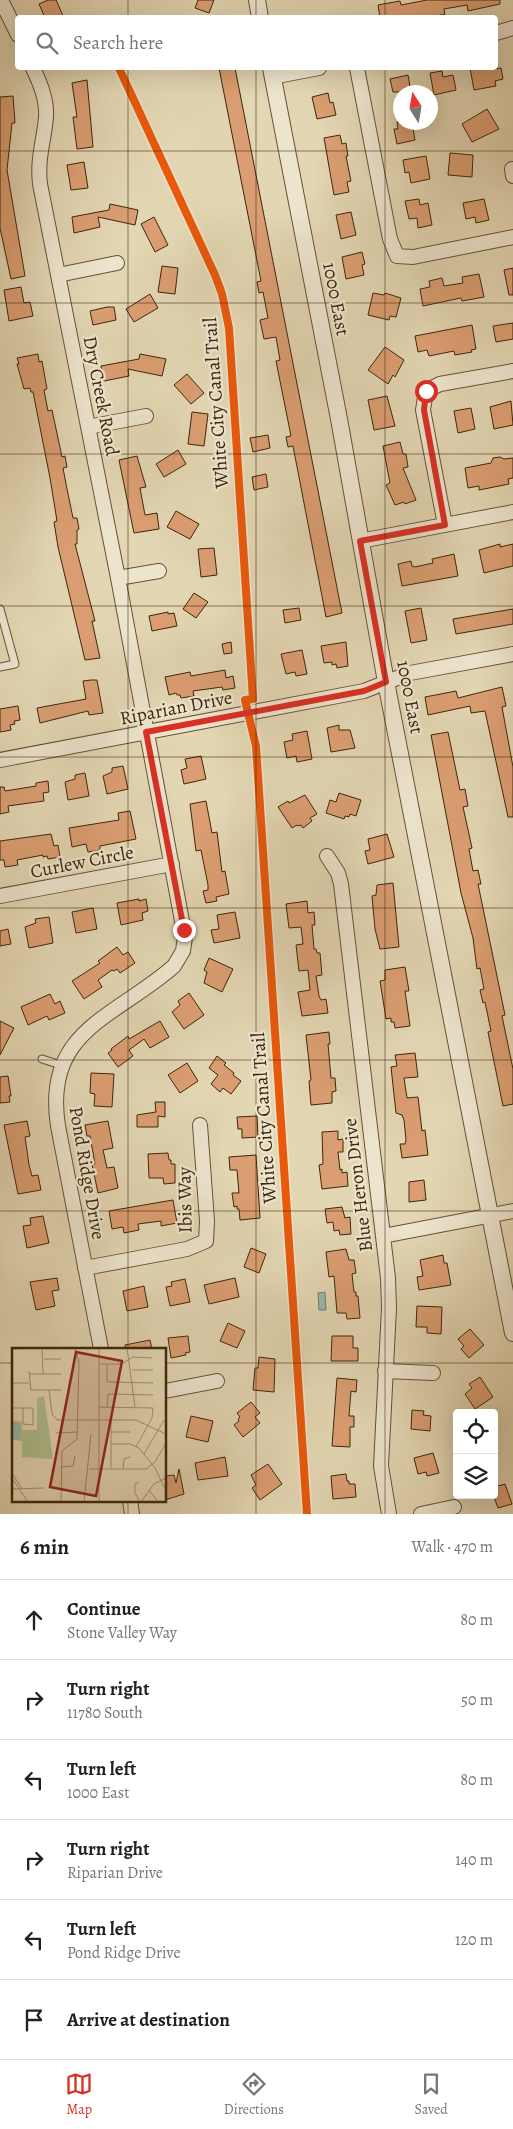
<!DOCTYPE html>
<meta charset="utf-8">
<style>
body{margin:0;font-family:Alegreya,serif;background:#f6f6f6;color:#222}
.controls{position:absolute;right:15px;bottom:15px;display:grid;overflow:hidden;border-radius:5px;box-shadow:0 5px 20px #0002}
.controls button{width:45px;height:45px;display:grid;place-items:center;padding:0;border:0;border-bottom:1px solid #e0e0e0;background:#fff;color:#222;font:25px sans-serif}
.compass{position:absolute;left:393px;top:85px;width:45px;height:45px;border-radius:50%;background:#fff;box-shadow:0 5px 20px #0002;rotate:349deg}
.stop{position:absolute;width:15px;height:15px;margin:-11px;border:4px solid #d93025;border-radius:50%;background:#fff}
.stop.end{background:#d93025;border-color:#fff;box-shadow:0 1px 5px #0008}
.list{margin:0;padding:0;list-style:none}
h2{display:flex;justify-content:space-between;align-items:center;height:65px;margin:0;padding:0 20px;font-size:21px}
h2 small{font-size:16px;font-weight:400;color:#767676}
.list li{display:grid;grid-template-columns:32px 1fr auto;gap:15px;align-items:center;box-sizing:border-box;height:80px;padding:0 20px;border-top:1px solid #e0e0e0}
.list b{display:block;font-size:19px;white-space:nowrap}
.list p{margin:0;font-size:16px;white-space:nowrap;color:#767676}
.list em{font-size:16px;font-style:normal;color:#767676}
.icon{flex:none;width:28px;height:28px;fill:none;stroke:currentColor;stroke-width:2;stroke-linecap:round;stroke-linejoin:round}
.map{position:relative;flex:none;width:513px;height:1514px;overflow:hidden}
.search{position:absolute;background:#fff;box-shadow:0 5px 20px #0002;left:15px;right:15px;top:15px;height:55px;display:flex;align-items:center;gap:12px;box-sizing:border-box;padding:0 18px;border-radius:5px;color:#767676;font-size:19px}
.sheet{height:545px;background:#fff}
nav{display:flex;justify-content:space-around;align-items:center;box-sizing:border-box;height:70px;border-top:1px solid #e0e0e0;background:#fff;font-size:14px;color:#767676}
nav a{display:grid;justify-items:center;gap:2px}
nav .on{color:#d93025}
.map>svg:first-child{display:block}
</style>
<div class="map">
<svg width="513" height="1514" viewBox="0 0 513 1514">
<rect width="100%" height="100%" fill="#e3d6b3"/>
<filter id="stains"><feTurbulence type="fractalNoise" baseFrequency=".004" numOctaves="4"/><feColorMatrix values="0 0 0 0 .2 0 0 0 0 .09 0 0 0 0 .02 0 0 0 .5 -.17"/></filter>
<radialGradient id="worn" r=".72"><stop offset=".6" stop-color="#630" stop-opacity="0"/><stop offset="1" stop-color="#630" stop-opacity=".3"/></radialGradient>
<!-- water -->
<path fill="#97b7b4" stroke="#737d70" d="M325,1292L326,1310H319L318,1293Z"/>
<!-- building -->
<path fill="#db9e72" stroke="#3d260b" d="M48,0H56L64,18H45L39,4Z
M198,0H214L209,13L195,8Z
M427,0H500V4L468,11L467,5L444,9L445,14L428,18H380L378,5L400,1L401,5Z
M219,68H235L342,613L326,617L293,446L288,447L286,437L291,436L276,361L280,360L276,337L264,339L260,320L268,318L263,292L259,293L257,282L261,281Z
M470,68H492V69L501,68L503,79L495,81L496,86L474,90Z
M442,71L443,77L453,75L456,90L434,95L430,73Z
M408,75L411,92H393L390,79Z
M87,80L93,147L77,149L73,117H77L72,83Z
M328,93L330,103L333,102L336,115L317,119L312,97Z
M13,96L15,123H12L7,170L25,276L11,279L0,228V97Z
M487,109L499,129L472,142L462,124Z
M397,122H412L415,140L397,144L394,129H398Z
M340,135L342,144L346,143L348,156H346L351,181L347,182L349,192L334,195L324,138Z
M450,153L473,155L472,177L448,175Z
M426,156L430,179L411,183L409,172L405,173L403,160Z
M84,162L88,188L71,190L67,165Z
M419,199L420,205L428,203L432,225L418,228L417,218L409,219L405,201Z
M484,199L489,220L476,223L475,217L466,219L463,203Z
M110,204L138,210L135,225L98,217L100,227L74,233L72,217L109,210Z
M351,212L356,235L341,239L336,215Z
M154,217L168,245L155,252L141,224Z
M362,252L365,264L362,265L364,275L346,279L342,257Z
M162,266L178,268L175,294L158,292Z
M513,268V295H509L504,270Z
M479,274L484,297L462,301L461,298L423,306L420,289L430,287L429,281L442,278L444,286L463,283L462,277Z
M21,287L24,303L30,302L33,316L9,321L4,290Z
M373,293L384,295L385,293L401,298L396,317L390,316L389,320L368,315Z
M150,294L158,308L134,322L126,309Z
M107,307H114L116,320L93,325L90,311Z
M513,323V339L496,342L493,326Z
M472,325L476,349L471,350L472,352L455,355L454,351L429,356L427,350L418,352L415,336Z
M385,347L404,360L395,377L393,375L388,384L368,370Z
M38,354L39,362L42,361L47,389L44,390L48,411L52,410L62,457L65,456L67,467L63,468L67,489L73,518H77L79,529L77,530V544H75L95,621H92L100,658L85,660L58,547L54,522L57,521L50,478L33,392H31L30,388L24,389L17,364H19L17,358Z
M140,354L166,359L162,376L128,369L129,376L104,381L101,366L139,359Z
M187,374L204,393L191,404L174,385Z
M387,396L395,426L374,430L368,400Z
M511,401L513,425L494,429L490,407Z
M471,408L475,429L458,433L454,411Z
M192,412L208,414L204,446L188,444Z
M268,435L270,448L253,452L250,438Z
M400,442L403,454H406L408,467L403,468L416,500L405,504L404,502L395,505L386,485L390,483L383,446Z
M178,450L186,464L164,477L156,464Z
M137,456L146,487L140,488L145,515L157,513L159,529L134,533L119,460Z
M500,457L504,459L513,458V478L508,479L509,484L479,490V486L468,488L465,468L491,463L493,458Z
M266,474L268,487L254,490L252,477Z
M176,511L199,524L190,539L167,527Z
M500,544V547L513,544V566L484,573L479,550Z
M214,548L217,575L201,577L198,549Z
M454,554L458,576L402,586L398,564L411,561L412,566L415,567L433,563L432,559Z
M194,593L208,602L196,618L183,609Z
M299,608L301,620L285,623L283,610Z
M421,608L427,640L411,643L405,611Z
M513,609V624L456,634L453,619Z
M168,612V614L174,613L177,626L152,631L149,616Z
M231,642L232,653L224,654L222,644Z
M346,642L348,666L337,668L336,664L332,665V662L324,663L321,646Z
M302,650L307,674L296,676L295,672L286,674L281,654Z
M225,670L226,678L233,676L235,688L223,690L222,687L193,691L194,696L181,698L180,695H177L176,693L169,695L165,677L190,672L191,676Z
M91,680H97L103,713L89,715L88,711L40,723L37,708L86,699L83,681Z
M502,687L506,706L502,707L513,767V817H508L485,711L471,713L470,706L428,715L425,697L456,691L458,698Z
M18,706L20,720L14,721L15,724L10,725L11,730L0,732V709Z
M339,725V730H350L355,748L331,752L327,728Z
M307,731L312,759L297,762L296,756L287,758L284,742L293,740L292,734Z
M448,732L460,790L465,789L468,806L463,807L472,848L469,849L473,871L478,870L481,884H478L505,1015L502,1016L513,1069V1104L503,1106L488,1032L491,1031L485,1002L483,1003L480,990L484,989L480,968L477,969L473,938L461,893L431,735Z
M201,756L206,779L184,784L181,770L187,768L185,759Z
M123,766L128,789L107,794L103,776L112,772V768Z
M85,773L89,796L68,800L65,782L75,779V775Z
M48,781L49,792L43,793L44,801L8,806L9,812L0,814V787H4L5,791L36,786V783Z
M339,793L361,800L356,816L350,814L349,817L345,816L344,819L326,813L330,800L336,802Z
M305,795L317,814L310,818L312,821L303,828L301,825L298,826L297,825L292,828L278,807L288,801L289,803Z
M206,801L212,833L217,832L222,872L225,871L229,894L216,897L217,901L206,903L203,891L208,890V885L201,850L196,851L190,804Z
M130,811L136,839L100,846V850L88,852L86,844L72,847L69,828L119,820L118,813Z
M51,834L54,846L58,845L60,857L48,859L47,856L43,857V855L17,860L18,865L5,867L4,860H0V841Z
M387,834L394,857L368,864L365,851L370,850L368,839Z
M393,883L399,947L380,949L375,929L372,896L376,895L377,885Z
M139,899V901L146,899L148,911L142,913L143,920L121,925L117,903Z
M307,901L308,913L314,912L315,925H312L314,949H316L317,953H320L322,975L316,976L319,996L321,1000L326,999L328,1013L302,1016L298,992L310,990L308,970L299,971L296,945L303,944L301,927L289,928L286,904Z
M93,908L97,929L76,933L72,912Z
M235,912L240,938L214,943L211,930L219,929L217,915Z
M49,917L53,943L29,948L25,927L36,923L35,919Z
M8,929L11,944L0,946V931Z
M117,947L123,955L128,952L135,963L120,973L117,969L114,971L112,970L98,980L102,987L84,999L72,981L100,963L98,961Z
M209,958L233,969L222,992L204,983L207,972L204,970Z
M405,967L409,991H405L410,1026L395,1028L394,1022H391V1018L386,1019L380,981L385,980V970Z
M189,993L204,1015L184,1029L172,1012L180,1005L178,1001Z
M50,994L55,1004L60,1001L65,1013L49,1020L47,1016L28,1025L21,1007Z
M0,1021L14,1028L0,1055Z
M160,1021L169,1037L150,1048L144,1039L129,1050L133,1056L118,1067L108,1053L112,1050L111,1049L128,1036L129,1039Z
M329,1032L330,1044H328L331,1078H335L336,1091L332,1092V1103L311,1105L309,1081L311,1080L306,1035Z
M415,1053L418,1077L404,1078L407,1098L418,1097L422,1131L425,1130L428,1155L402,1158L400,1144H405L406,1140L404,1120L402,1115L396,1113L391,1067L397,1066L395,1055Z
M217,1056L226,1063L224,1065L234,1073L233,1075L241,1081L231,1094L223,1088L220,1092L211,1084L218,1075L209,1068Z
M187,1063L198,1081L180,1093L168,1075Z
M91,1073L114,1074L112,1107L94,1106L95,1094L90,1093Z
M8,1076L11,1096H9L10,1102L0,1103V1077Z
M155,1102H165V1117L158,1116V1127H137V1115L156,1112Z
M257,1116L258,1137L242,1138V1129H238L237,1117Z
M27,1121L30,1136L25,1137L29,1165L32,1176L38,1175L41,1190L18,1194L4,1125Z
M108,1121L113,1148L103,1150L107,1168L114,1167L118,1188L98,1193L92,1164H95L90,1136H87L85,1125Z
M338,1131V1140L343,1139V1152H338L340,1170L342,1169V1173L347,1172L348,1186L322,1189L319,1165L323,1164L322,1132Z
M168,1153L169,1160H171V1164H175V1183L164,1184L163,1178H149L148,1154Z
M256,1155L260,1218L240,1220L239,1209H237V1206L234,1207L232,1193H239L237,1170H230L229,1157Z
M424,1180L426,1200L409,1202V1182Z
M173,1200L177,1223L161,1226V1221L138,1224L139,1230L124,1233L123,1227L112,1229L109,1211Z
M342,1207L345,1218L350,1217L351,1234L340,1235L339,1230L334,1231L333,1222L327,1223L325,1209Z
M43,1216L49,1243L27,1248L23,1226L31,1225L30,1218Z
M251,1248L266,1254L259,1273L244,1267Z
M346,1249L349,1260H354L356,1273L352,1274L354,1292H356V1296H358L360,1318L347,1319L346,1313H337L334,1276L329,1277L326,1252Z
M443,1255L444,1263H447L451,1285L419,1290L417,1277L423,1276L420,1260Z
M57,1278L59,1290L52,1291L55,1306L36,1310L30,1282Z
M235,1278L239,1297L209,1304L204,1285Z
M185,1279L190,1302L170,1306L166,1287L172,1286L171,1282Z
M144,1286L148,1307L127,1311L123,1291Z
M417,1306L442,1307L441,1334L427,1333V1327H416Z
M228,1323L245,1331L237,1348L220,1341Z
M470,1329L484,1345L469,1358L461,1349L464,1346L458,1339Z
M188,1336L190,1352L185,1353L186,1355L171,1358L168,1338Z
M332,1336H353V1348H358V1361H331Z
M150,1340L152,1349H126L125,1345Z
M259,1357L275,1359L274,1392L253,1390L255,1368H258Z
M480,1377L493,1397L475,1409L465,1394L472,1388L469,1384Z
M337,1378L357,1380L356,1392L351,1391L349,1416H354V1427H350V1447L332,1446Z
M251,1402L260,1413L255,1417L260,1423L243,1437L234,1425L239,1421L238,1419L240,1417L237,1413Z
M412,1410L424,1411L423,1415L431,1416L430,1431L411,1429Z
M191,1416L213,1421L208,1442L186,1437Z
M433,1453L439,1473L427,1476L426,1472L418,1474L414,1458Z
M225,1457L228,1476L198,1480L195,1463Z
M268,1464L282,1484L260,1500L252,1488L256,1485L251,1475Z
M179,1469L184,1494L165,1500V1476L174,1475L176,1483Z
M346,1474L347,1481H349V1484H355L356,1497L333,1499L331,1476Z
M505,1484L512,1504L498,1508L494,1497V1487Z"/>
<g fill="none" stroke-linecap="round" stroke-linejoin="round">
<defs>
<path id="service" d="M0,609L15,664L0,667
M42,1059L61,1065"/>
<path id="minor" d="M1,0L18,35
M496,33L513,28
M33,68C40,83 47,99 46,117C44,141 37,158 40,184L118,578L185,937L183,951L174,966C115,1018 43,1030 58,1126L101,1349
M357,68L390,239L397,256L413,257L513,237
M272,77L319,68
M512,169L513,176
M58,275L117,263
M88,427L146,416
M445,525L423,410L426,391L440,384L513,371
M360,541L513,512
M118,578L159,571
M0,760L364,691L410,673L513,654
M327,856L338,873L341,884L388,1278L389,1308L381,1466L389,1514
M0,896L172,864
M383,1236L513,1211
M85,1268L187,1249L206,1241L207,1221L200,1125
M385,1371L433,1373
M165,1391L217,1381
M130,1500L132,1514
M421,1514L454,1507"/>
<path id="tertiary" d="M257,0L260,18
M271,68L339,419L386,682L513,1333"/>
</defs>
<!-- service casing -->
<use href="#service" stroke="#665235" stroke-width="9"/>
<!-- minor casing -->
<use href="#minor" stroke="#665235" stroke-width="16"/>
<!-- tertiary casing -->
<use href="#tertiary" stroke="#665235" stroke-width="18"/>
<!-- service -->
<use href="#service" stroke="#ede4ce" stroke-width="7"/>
<!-- minor -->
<use href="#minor" stroke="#ede4ce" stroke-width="14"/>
<!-- tertiary -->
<use href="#tertiary" stroke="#ede4ce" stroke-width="16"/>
<defs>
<path id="cycleway" d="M119,68L215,275L222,294L229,328L253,699L245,700L256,746L307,1514"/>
</defs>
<!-- cycleway casing -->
<use href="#cycleway" stroke="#ede4ce" stroke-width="11"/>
<!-- cycleway -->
<use href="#cycleway" stroke="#e8590c" stroke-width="8"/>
</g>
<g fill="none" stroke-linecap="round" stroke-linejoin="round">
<!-- route -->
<path stroke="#d93025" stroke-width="6" d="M184,930L146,732L364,691L386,682L360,541L445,525L424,410L426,391"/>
</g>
<!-- grid -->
<path fill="none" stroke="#3d260b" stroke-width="1" stroke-opacity="0.55" d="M128,0V18M256,0V18M385,0V18M128,68V1349M256,68V1514M385,68V1514M0,151H513M0,303H513M0,454H513M0,606H513M0,757H513M0,908H513M0,1060H513M0,1211H513M0,1363H14M165,1363H513M128,1500V1514"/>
<g text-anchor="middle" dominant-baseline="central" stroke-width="4.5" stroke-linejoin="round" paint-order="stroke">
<!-- street labels -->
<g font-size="19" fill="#3d260b" stroke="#ede4ce">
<text transform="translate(336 299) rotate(79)">1000 East</text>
<text transform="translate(101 396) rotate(79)">Dry Creek Road</text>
<text transform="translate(216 403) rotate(-94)">White City Canal Trail</text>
<text transform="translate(410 697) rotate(79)">1000 East</text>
<text transform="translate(176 708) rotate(-11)">Riparian Drive</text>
<text transform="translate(82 862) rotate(-11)">Curlew Circle</text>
<text transform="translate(264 1118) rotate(-94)">White City Canal Trail</text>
<text transform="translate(87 1173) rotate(80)">Pond Ridge Drive</text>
<text transform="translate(358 1185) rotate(-97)">Blue Heron Drive</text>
<text transform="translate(185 1200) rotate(-91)">Ibis Way</text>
</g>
</g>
<!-- overview -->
<g transform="translate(12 1348)">
<rect width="154" height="154" fill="#e3d6b3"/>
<path d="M32,48L41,111L10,109V93L0,92V72L10,74V82H25V50Z" fill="#aebf90"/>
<path d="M0,74L7,75L9,90L0,91Z" fill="#97b7b4"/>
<path fill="none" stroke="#a19070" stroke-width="1" d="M30,0L31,26M115,0L123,59M0,1L30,0M32,11H49M87,16H110L121,9L140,10M95,16V34L141,35M120,22H141M17,23L19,42H49M18,26H49M0,35H17M37,42L40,66L45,72H124L154,86M87,59L141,60L140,70L124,99M95,59L96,46L141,47M0,60H21V77L11,76V60M99,71V121M99,84H118M44,85L65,84M99,96H118L127,100L143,120L154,143M132,106L152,72M50,119L61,118L63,108M77,121H134L143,114L154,95M111,121L112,111L118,109M0,125L10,141M0,130L16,154M127,134L123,136V145L128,154M0,141L32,140M137,142L146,154M49,154L50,103L65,91L67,14L63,0M72,154L79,86M87,154V0M129,154L142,136L154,130"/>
<path fill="#8f2418" fill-opacity="0.15" stroke="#8f2418" stroke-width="2.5" d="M64,4L110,13L84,148L38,139Z"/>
<rect width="154" height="154" fill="none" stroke="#3d260b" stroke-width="2.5"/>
</g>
<rect width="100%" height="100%" filter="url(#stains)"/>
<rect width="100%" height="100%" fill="url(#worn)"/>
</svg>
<div class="controls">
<button><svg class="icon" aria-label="locate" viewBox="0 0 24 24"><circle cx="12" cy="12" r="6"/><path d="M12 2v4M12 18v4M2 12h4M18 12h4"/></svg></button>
<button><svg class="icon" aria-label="layers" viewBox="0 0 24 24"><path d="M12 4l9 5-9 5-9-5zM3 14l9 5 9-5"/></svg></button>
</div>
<svg class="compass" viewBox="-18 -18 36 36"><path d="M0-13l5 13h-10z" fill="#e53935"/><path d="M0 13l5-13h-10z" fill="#767676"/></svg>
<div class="stop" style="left:426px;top:391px"></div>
<div class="stop end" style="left:184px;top:930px"></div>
<div class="search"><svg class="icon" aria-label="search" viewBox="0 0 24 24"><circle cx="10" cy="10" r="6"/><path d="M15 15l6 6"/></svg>Search here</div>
</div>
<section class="sheet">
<h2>6 min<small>Walk · 470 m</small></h2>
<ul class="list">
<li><svg class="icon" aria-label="ahead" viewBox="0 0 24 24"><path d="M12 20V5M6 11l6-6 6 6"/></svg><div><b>Continue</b><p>Stone Valley Way</p></div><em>80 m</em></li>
<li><svg class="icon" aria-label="right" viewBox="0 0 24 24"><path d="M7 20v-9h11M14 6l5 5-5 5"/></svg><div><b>Turn right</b><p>11780 South</p></div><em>50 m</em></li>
<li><svg class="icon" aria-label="left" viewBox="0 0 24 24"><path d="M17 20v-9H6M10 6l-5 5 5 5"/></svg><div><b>Turn left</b><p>1000 East</p></div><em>80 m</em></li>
<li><svg class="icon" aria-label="right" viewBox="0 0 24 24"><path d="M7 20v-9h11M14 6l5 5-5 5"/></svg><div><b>Turn right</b><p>Riparian Drive</p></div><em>140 m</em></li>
<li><svg class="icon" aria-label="left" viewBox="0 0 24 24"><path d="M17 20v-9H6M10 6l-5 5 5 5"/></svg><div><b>Turn left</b><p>Pond Ridge Drive</p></div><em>120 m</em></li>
<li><svg class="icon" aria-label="arrive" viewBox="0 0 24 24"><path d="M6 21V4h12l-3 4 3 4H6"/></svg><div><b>Arrive at destination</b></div></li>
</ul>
</section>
<nav>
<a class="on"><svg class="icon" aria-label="map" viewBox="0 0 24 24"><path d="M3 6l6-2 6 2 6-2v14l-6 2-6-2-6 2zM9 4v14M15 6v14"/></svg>Map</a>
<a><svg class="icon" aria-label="directions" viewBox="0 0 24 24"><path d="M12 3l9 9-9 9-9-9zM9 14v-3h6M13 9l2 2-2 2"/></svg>Directions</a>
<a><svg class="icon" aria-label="saved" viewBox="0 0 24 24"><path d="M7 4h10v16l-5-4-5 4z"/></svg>Saved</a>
</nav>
